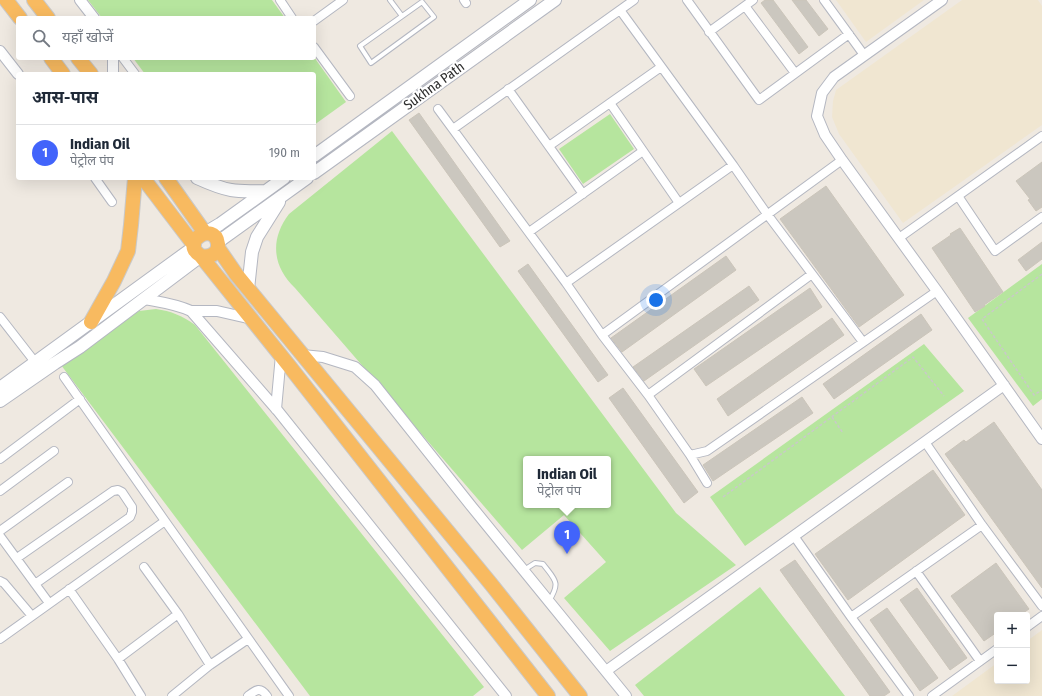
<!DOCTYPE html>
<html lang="hi">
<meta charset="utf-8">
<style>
body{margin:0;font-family:"Fira Sans Condensed","Noto Sans Devanagari",sans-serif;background:#f2f2f3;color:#1f2937}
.controls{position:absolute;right:12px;bottom:12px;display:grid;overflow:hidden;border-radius:4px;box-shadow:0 4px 16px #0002}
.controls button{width:36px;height:36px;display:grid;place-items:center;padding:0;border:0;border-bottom:1px solid #e0e1e3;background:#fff;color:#1f2937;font:20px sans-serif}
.you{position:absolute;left:656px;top:300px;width:14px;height:14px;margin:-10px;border:3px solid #fff;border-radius:50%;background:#1a73e8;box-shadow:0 0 0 6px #1a73e833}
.badge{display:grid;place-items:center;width:26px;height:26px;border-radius:50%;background:#4264fb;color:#fff;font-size:13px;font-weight:700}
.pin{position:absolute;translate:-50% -33px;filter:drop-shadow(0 1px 2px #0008)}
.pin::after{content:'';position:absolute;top:21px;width:14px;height:12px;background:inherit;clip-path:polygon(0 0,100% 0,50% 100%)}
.popup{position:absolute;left:523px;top:456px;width:88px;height:52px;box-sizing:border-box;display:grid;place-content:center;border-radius:4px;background:#fff;filter:drop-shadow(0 1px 3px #0005);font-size:13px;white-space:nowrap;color:#747a83}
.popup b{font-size:15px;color:#1f2937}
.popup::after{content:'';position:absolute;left:50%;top:100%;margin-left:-8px;border:8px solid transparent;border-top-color:#fff}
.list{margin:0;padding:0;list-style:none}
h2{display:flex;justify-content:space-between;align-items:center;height:52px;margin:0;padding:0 16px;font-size:17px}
h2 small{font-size:13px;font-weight:400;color:#747a83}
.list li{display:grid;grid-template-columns:26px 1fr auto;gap:12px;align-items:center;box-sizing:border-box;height:56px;padding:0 16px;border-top:1px solid #e0e1e3}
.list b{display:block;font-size:15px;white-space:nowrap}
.list p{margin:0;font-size:13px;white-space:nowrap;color:#747a83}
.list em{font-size:13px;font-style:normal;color:#747a83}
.icon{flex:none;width:22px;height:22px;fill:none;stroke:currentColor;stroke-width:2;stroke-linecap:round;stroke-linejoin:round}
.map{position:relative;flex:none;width:1042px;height:696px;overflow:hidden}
.search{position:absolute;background:#fff;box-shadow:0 4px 16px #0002;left:16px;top:16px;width:300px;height:44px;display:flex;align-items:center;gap:10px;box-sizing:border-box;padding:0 14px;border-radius:4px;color:#747a83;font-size:15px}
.panel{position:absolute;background:#fff;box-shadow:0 4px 16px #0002;left:16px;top:72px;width:300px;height:108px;border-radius:4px}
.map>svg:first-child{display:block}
</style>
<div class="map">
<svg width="1042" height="696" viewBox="0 0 1042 696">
<rect width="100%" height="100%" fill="#efe9e1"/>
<!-- education -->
<path fill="#f0e6d1" d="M836,0H924L866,42Z
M962,0H1038L1042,6V125L903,223L839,134L832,117L833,101L836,90Z
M1042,630V696H952L997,663V681H1027V641Z"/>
<!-- green -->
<path fill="#b6e59e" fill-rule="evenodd" d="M88,0H272L285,18H102Z
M314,57L346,102L314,125V74H145L133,58Z
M610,114L634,149L583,184L559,149Z
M392,131L676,513L736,565L610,651L564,598L606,562L564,515L522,550L295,288C272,266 270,239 289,214ZM526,459H608V505H526Z
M1042,264V399L1033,406L968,318Z
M156,309C171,311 183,316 195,325L484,687L473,696H310L61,365L139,311Z
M924,344L964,391L745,546L710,497Z
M760,587L845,696H644L635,685Z"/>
<!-- building -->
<path fill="#cbc7bf" stroke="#cbc5ba" d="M765,0H773L808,47L799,54L761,3Z
M792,0H806L828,29L819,36Z
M419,113L510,241L500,247L409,120Z
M1042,162V207L1036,211L1028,200L1030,199L1016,181Z
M826,186L904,295L859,327L780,219Z
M960,228L1003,292L984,305L985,306L975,312L932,248L951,235L950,234Z
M1042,242V259L1026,271L1018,260Z
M726,256L736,270L622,352L611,338Z
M528,264L608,375L598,382L518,271Z
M749,286L759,300L644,381L633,367Z
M810,288L822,307L706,386L694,369Z
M921,314L932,330L834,399L823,384Z
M832,318L844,335L728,416L717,399Z
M623,388L698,492L684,503L609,398Z
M802,397L813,413L713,481L703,465Z
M994,422L1042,490V588L945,454L964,440L966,442Z
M933,470L965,515L848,600L815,554Z
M795,560L890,692L884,696H870L780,570Z
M996,563L1029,609L1020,615H997V632L984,641L951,596Z
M917,588L967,658L950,670L900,600Z
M887,608L938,678L920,691L870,620Z"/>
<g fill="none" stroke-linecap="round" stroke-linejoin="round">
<defs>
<path id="service" d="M390,0L402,16
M422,2L434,17L371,63L360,46Z
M524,570L535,563L543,564C555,580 561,582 549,601"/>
<path id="minor" d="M280,0L292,18
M464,0L466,3
M687,0L759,100L849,34
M824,0L864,55
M745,6L795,73
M620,10L733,165L767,214L863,342
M314,21L343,0
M709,32L753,0
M314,47L350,96
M123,58L135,74
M508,89L583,194
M610,103L679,203
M438,109L566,283L602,335L648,395L690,455L707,451L937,291
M453,129L634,0
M549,146L661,67
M95,178L112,202
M958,196L995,251L1042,217
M529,232L643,151
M899,238L1042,136
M566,283L733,165
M0,317L35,362
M602,335L842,160
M64,377L165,521L289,696
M648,395L812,274
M925,442L982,525L1042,606
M690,455L707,483
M0,459L80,399
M0,491L54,451
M0,531L68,482
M0,536L49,603
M794,536L851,617L909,696
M17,558L113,491L118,490L122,492L132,507V512L130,517L35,584
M144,567L178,614
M916,571L980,661
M0,581L4,583L32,616
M69,589L118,659L141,696
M851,617L982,525
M1027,627L1042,616
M0,639L165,521
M118,659L178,614L210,665
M172,696L210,665L248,639
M248,696C256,690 260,686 267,696
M932,696L997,649"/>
<path id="tertiary" d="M80,0L94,18
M942,0L834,77L822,93L817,116L825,135L842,160L937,291L1042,439
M0,51L18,74
M113,58V74
M144,299C160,302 176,304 191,311L278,411L506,696
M191,311H217L252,319
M302,355L323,357L355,367L375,385L472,507L626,696
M276,409L281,355
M606,671L1004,385"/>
<path id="secondary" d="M314,156L530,0
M314,173L555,0
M197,178C208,183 219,188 231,190C242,192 254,191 266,191
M205,233L220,224L284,178
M218,242L307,178
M248,289L252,252L257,237L279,202
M0,388L194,247
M0,401L55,363L80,347L201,256"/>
<path id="trunk" d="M6,0L20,18
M34,0L48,18
M51,58L63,74
M78,58L91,74
M143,178L194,245
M166,178L205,233
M218,248L236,274L491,584L580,696
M201,256C209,258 219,254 218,244C215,220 178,242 201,256L290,367L548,696
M91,322L114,281L128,251L131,225L135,178"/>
</defs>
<!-- service casing -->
<use href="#service" stroke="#b4b7c1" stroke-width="6"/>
<!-- minor casing -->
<use href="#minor" stroke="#b4b7c1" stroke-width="10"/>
<!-- tertiary casing -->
<use href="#tertiary" stroke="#b4b7c1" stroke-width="12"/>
<!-- secondary casing -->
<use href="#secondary" stroke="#b4b7c1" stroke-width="14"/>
<!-- trunk casing -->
<use href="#trunk" stroke="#c9c9c9" stroke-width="16"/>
<!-- path -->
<path stroke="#c9c9c9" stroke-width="1.5" stroke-dasharray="3 2" stroke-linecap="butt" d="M1042,274L982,319L1034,395L1042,390
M832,417L843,433
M723,497L913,357L944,396"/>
<!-- service -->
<use href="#service" stroke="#fff" stroke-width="4"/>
<!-- minor -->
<use href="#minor" stroke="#fff" stroke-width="8"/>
<!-- tertiary -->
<use href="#tertiary" stroke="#fff" stroke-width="10"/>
<!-- secondary -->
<use href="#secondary" stroke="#fff" stroke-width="12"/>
<!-- trunk -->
<use href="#trunk" stroke="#f8ba60" stroke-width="14"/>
</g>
<g text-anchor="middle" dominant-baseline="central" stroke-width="4" stroke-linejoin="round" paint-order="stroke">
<!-- street labels -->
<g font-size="14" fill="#2e2e2e" stroke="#fff">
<text transform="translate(434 86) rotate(-36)">Sukhna Path</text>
</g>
</g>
</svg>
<div class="controls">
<button>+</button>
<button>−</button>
</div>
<div class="you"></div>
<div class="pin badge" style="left:567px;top:554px">1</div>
<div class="popup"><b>Indian Oil</b>पेट्रोल पंप</div>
<div class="search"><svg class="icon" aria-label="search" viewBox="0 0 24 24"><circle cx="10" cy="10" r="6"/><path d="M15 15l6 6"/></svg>यहाँ खोजें</div>
<section class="panel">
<h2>आस-पास<small></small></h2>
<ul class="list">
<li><span class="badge">1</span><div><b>Indian Oil</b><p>पेट्रोल पंप</p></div><em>190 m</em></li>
</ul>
</section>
</div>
